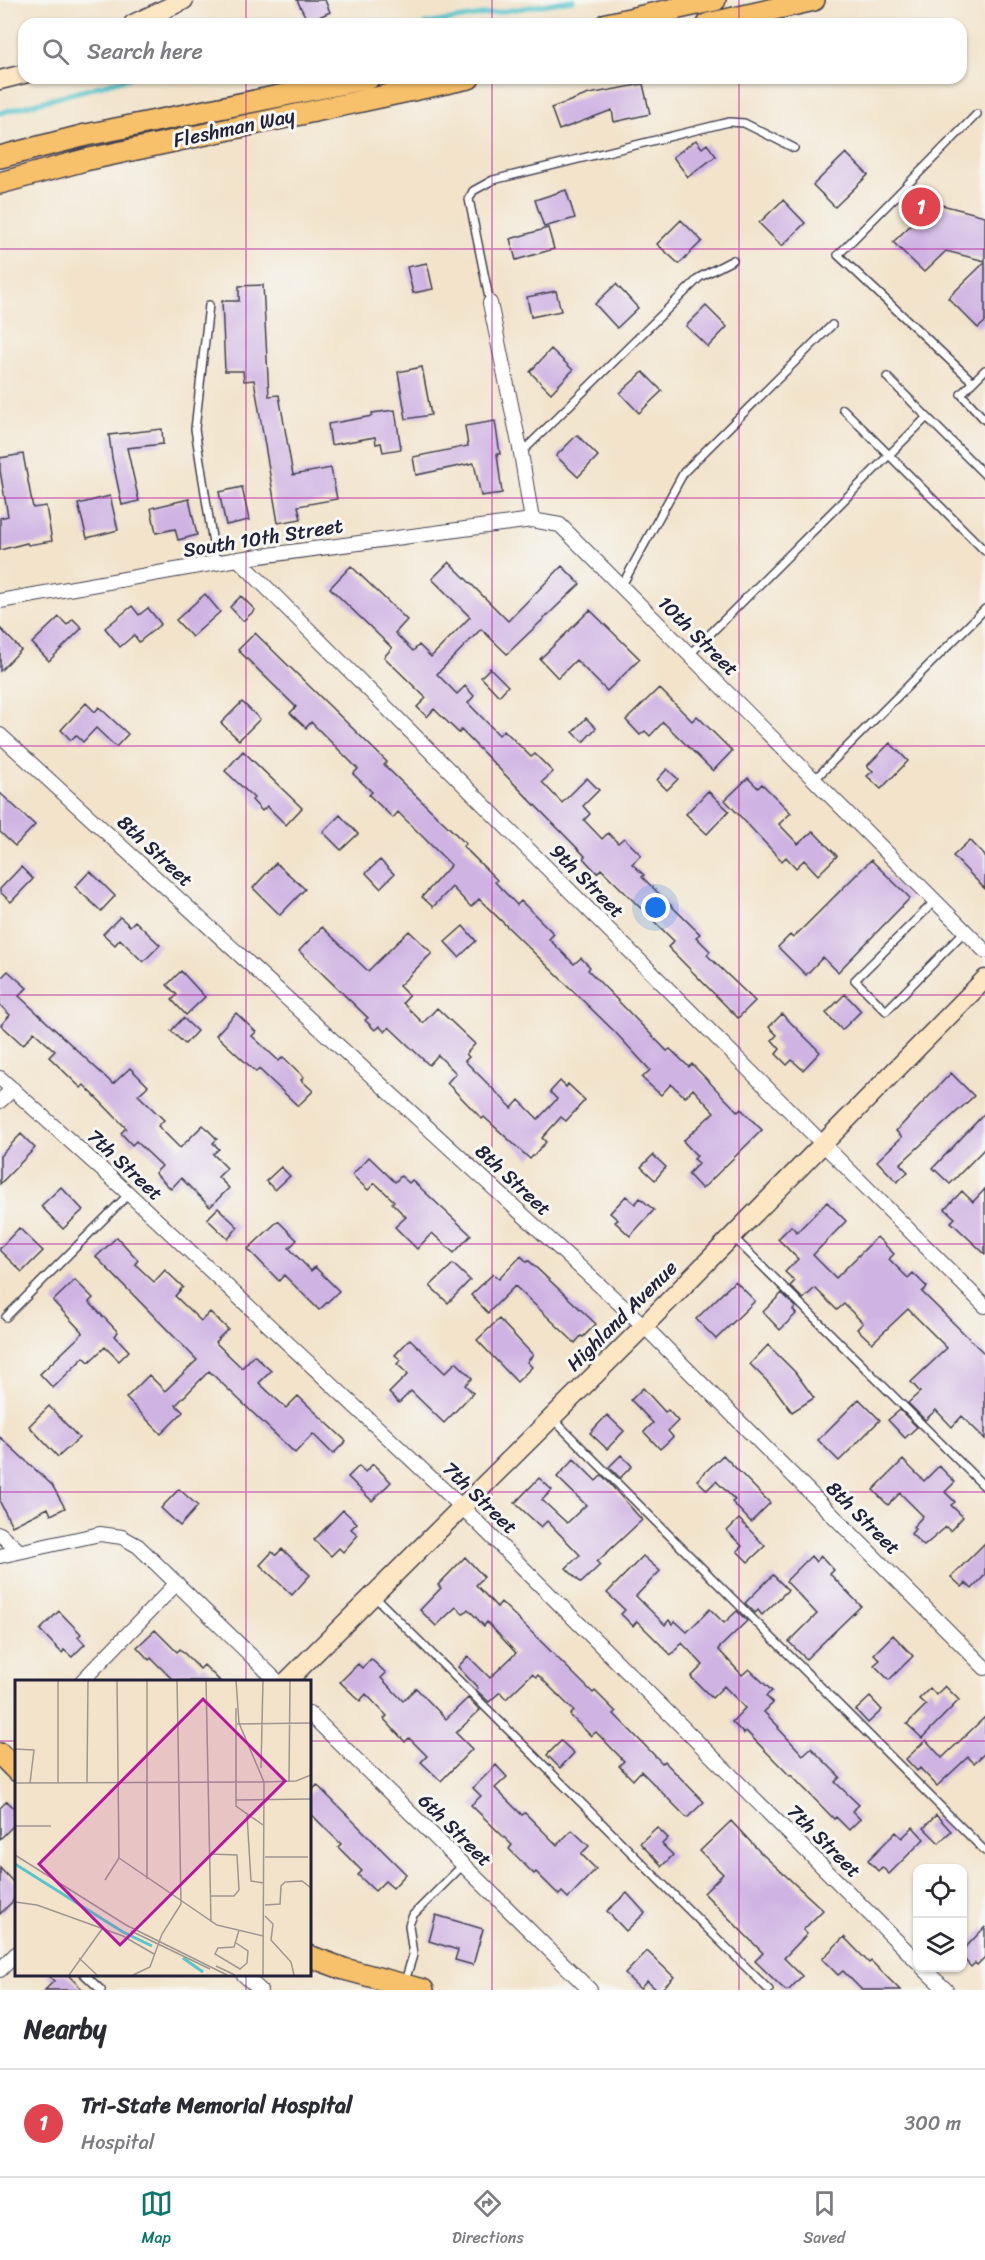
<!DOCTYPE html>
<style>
body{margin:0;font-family:Sriracha,sans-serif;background:#f7f7f7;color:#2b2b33}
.controls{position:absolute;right:18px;bottom:18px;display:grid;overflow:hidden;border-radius:12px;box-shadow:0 2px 4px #0004}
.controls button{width:54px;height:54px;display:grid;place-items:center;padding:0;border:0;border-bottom:2px solid #e1e1e2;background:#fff;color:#2b2b33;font:30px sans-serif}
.you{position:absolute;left:656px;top:908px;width:21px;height:21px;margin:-15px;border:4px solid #fff;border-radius:50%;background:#1a73e8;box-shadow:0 0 0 9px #1a73e833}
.badge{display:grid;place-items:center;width:39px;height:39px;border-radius:50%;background:#0f766e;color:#fff;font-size:20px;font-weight:700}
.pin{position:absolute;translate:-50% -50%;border:3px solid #fff;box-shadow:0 2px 6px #0006}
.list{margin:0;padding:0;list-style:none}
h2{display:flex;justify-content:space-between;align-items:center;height:78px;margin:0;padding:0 24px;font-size:26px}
h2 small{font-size:20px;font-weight:400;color:#7c7c81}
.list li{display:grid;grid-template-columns:39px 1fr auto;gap:18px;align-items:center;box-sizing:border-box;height:108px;padding:0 24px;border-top:2px solid #e1e1e2}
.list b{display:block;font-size:22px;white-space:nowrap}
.list p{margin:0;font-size:20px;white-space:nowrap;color:#7c7c81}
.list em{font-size:20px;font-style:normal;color:#7c7c81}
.icon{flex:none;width:33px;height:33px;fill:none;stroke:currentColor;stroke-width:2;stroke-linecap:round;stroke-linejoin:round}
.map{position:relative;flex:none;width:985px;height:1990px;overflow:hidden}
.search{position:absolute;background:#fff;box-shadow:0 2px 4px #0004;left:18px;right:18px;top:18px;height:66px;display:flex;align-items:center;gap:15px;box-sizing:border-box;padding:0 21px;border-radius:18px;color:#7c7c81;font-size:22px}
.sheet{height:186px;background:#fff}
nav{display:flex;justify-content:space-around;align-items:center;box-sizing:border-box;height:84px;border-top:2px solid #e1e1e2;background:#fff;font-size:16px;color:#7c7c81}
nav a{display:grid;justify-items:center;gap:3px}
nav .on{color:#0f766e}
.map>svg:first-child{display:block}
</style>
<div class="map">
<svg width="985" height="1990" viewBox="0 0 985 1990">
<rect width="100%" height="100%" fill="#f6f6f2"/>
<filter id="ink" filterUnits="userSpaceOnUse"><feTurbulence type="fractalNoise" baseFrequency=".0167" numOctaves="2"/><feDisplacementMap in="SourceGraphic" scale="12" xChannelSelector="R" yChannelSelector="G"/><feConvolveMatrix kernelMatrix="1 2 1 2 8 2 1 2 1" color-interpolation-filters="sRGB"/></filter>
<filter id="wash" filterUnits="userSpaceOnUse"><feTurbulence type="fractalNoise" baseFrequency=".008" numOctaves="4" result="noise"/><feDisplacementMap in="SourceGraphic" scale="24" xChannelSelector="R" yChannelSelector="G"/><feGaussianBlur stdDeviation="1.35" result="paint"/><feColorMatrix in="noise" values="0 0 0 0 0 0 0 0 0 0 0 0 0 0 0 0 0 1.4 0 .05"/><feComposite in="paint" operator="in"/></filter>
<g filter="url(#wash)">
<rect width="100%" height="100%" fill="#f2e3ca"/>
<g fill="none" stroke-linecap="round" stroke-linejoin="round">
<!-- stream -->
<path stroke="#58c5cc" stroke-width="5" d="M425,24L573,0
M0,113L129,78"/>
</g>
<g id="blocks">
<!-- building -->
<path fill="#cfb3e3" d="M297,0H325L330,12L308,22Z
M643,84L650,114L614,122L612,110L559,130L551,108L589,94Z
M696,140L702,148L707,144L716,156L688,177L673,157Z
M846,153L868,175L835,207L813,185Z
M566,190L575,218L544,227L535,200Z
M783,200L805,223L782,246L759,223Z
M934,203L985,216V261L946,251L924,272L893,242Z
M681,220L702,241L679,264L657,244Z
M548,228L554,249L516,260L510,239Z
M985,262V322L978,328L948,298Z
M427,263L433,289L413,293L407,267Z
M616,284L638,308L617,328L595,304Z
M263,285L269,396L279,395L293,475L331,468L337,499L298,506L301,519L278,523L254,380L244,381L243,371H225L222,301H239V286Z
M556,291L561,311L531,317L527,297Z
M706,306L727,327L708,347L686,326Z
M551,349L573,370L551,393L530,372Z
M422,367L431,415L406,419L398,372Z
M643,372L662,391L639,413L620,393Z
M395,410L401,449L383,452L381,443L376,444L375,437L331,445L328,424L372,416V413Z
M495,421L500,454H497L502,493L481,496L474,463L416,475L413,457L468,446L465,426Z
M162,429L163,444L127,448L139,501L122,505L112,458L109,435Z
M577,435L598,456L578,477L556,456Z
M23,454L33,508L46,506L52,541L28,545L27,543L0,550V518L8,516L0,471V458Z
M242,487L249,520L226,525L219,492Z
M110,496L118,530L87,538L78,504Z
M189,499L197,535L178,540L175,529L156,533L151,508Z
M449,562L508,621L562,566L580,584L507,654L481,629L437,674L457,694L465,686L474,696L468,703L499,735L504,730L531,757L535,754L553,772L542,782L562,803L587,778L599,790L583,806L590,814L584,820L602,839L608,833L618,843L624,838L641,855L632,864L644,875L642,877L700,934L696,937L710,951L707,955L755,1001L738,1018L668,947L674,941L601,869L597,873L583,858L585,856L461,730L459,733L434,709L427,717L417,707L426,698L384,657L392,648L330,588L351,566L407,620L395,633L413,651L419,645L431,657L470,617L432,579Z
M205,594L220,612L192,637L176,620Z
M241,596L255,610L243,621L230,607Z
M132,606L139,615L148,608L161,624L139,642L134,635L120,647L105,628Z
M590,610L640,659L607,691L576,660L558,678L540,659Z
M59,617L67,625L73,619L82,628L49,661L32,643Z
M0,628L21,650L0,671Z
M255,633L387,762L384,765L466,844L463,846L497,880L495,882L517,905L521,901L554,934L549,939L574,964L581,958L590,967L588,970L667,1051L670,1049L689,1067L692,1064L738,1112L741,1109L762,1130L702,1189L688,1174L699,1163L694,1159L697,1156L683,1141L714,1112L693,1089L685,1097L671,1084L661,1095L642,1078L650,1070L615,1032L479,899L471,907L452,887L433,907L422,897L451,865L398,812L393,818L369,795L372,792L353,774L358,769L311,722L306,728L290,713L296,707L238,650Z
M490,668L508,686L499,696L481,677Z
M659,688L692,721L697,716L732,751L713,771L663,722L650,736L645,731L640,735L626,720Z
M242,702L260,719L239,740L221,723Z
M86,703L95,712L99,707L128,734L116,747L96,728L83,742L76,735L71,740L61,730Z
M586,718L596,728L583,742L573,732Z
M890,743L908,761L881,789L867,776L873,771L867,766Z
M243,751L302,808L286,825L267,806L262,811L252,800L254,798L225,771Z
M667,769L678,779L667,790L657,780Z
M748,778L758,788L762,784L791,813L779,824L798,844L813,831L837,856L818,875L804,860L796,868L786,857L782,861L725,800Z
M708,791L729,811L707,834L686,814Z
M0,793L35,825L15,846L0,832Z
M340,815L358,834L341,850L323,832Z
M970,840L985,856V889L953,856Z
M380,860L394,874L380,888L366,873Z
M871,860L910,898L838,972L823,957L806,975L778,947L790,935L793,938Z
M276,863L305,889L280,915L253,888Z
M21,867L33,879L11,902L0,892V889Z
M90,871L115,896L101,911L75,887Z
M120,917L130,926L135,921L160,945L143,962L120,939L115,945L103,934Z
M463,926L476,941L459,957L445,942Z
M322,927L368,971L409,931L432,953L399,986L409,996L403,1003L423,1023L437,1008L475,1044L466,1054L469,1057L465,1061L512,1108L519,1100L538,1119L557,1099L550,1092L560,1081L566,1087L568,1084L585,1100L566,1121L561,1117L542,1138L546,1142L530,1159L484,1117L482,1119L447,1083L456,1073L438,1055L429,1065L389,1027L385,1032L379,1026L375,1030L365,1020L368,1018L299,951Z
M8,971L27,988L19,996L113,1084L130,1068L148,1086L138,1095L164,1120L158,1126L180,1148L203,1125L217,1139L213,1143L219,1149L213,1154L227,1168L218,1177L229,1188L210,1207L181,1178L171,1189L155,1173L162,1166L136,1141L132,1145L121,1133L126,1128L84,1085L81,1088L49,1057L55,1051L34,1032L23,1045L1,1025L10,1015L0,1005V979Z
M181,971L205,997L186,1015L172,1000L177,995L167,985Z
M845,994L861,1011L842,1030L826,1013Z
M236,1013L256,1032L252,1036L279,1061L283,1057L304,1077L301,1080L313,1091L298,1106L259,1069L256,1072L216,1035Z
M782,1014L820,1052L803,1070L792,1060L787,1065L776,1054L780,1049L772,1040L777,1035L769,1027Z
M183,1018L197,1031L185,1044L171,1031Z
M951,1073L974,1096L900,1164L908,1172L897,1182L877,1161L902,1137L896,1131Z
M985,1113V1148L950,1184L933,1168Z
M21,1134L35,1148L0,1184V1156Z
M653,1155L666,1167L655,1180L641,1167Z
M369,1157L395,1182L401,1176L409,1183L412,1180L471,1235L454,1253L432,1233L417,1249L395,1227L406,1217L392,1203L394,1201L375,1183L368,1190L352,1175Z
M281,1167L290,1176L275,1190L266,1181Z
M61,1187L83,1210L63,1229L41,1206Z
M985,1189V1254L951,1222L955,1218L945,1209L962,1191L973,1202Z
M626,1196L635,1204L640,1198L654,1210L630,1236L615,1222L618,1220L610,1213Z
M827,1202L846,1221L813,1255L836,1278L877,1237L894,1254L889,1259L908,1278L913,1273L927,1287L922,1292L985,1354V1439L962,1416L952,1427L936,1410L925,1420L908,1403L920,1392L911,1382L947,1348L908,1309L872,1343L857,1329L863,1323L844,1304L837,1310L815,1288L803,1299L790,1286L795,1281L785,1272L798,1259L778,1239L791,1226L797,1232Z
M218,1208L238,1227L228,1239L207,1219Z
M278,1221L297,1240L289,1248L311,1271L315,1267L339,1291L319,1310L284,1275L279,1281L248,1249Z
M19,1228L43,1251L22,1272L0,1251V1248Z
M117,1237L138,1260L135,1264L154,1282L165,1270L183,1287L175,1296L201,1321L210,1312L228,1329L215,1342L242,1368L254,1355L271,1371L259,1383L286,1408L298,1396L346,1441L333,1454L313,1434L295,1453L209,1371L176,1405L183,1412L161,1434L126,1398L149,1375L165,1391L197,1360L96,1257Z
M521,1256L527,1262L529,1261L596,1324L583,1337L581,1336L575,1343L515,1286L488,1313L471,1295L493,1274L499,1279Z
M453,1264L470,1280L448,1303L430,1286Z
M75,1280L93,1298L89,1302L118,1332L115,1336L129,1351L119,1361L105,1347L89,1362L84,1357L53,1388L40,1374L83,1333L53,1301Z
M735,1281L755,1301L716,1339L696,1319Z
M782,1293L796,1307L793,1310L796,1314L780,1330L763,1312Z
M499,1319L533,1355L527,1362L532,1367L517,1382L477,1340Z
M410,1339L445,1373L456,1362L472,1378L465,1385L473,1393L444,1423L411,1391L399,1403L389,1393L408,1374L397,1364L401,1360L395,1355Z
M768,1345L795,1372L814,1398L792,1412L775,1389L750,1364Z
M643,1388L665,1412L668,1410L678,1421L668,1431L673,1437L660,1449L644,1432L653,1423L631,1400Z
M859,1399L880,1420L839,1461L818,1440Z
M49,1406L79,1438L58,1457L29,1426Z
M900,1410L917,1427L905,1438L888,1420Z
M607,1415L624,1431L607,1449L590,1433Z
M0,1437L52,1485L65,1508L51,1515L48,1508L12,1526L0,1502Z
M621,1455L632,1466L620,1478L609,1467Z
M723,1455L770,1503L751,1522L732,1502L735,1500L716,1481L707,1490L697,1480Z
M574,1459L596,1481L602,1475L642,1520L597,1562L600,1565L581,1583L566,1568L580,1555L547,1521L541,1527L515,1503L539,1478L552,1490L542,1500L567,1523L586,1505L557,1477Z
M903,1460L924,1481L939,1466L955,1482L945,1492L955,1502L951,1505L963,1517L950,1531L946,1527L924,1546L911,1534L915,1529L913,1527L923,1516L900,1493L888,1505L873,1490Z
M373,1464L391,1482L372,1501L348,1477L359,1466L365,1472Z
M179,1489L198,1506L180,1526L161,1508Z
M343,1510L357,1523L351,1529L358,1535L343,1552L339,1548L331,1556L314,1540Z
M739,1519L765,1546L748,1562L737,1551L742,1546L727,1531Z
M985,1543V1575L972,1589L966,1583L962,1587L951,1577Z
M282,1549L310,1575L292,1595L260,1565L272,1552L276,1555Z
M643,1556L660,1571L636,1596L665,1625L669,1620L672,1624L675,1621L687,1632L710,1609L724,1623L737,1611L747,1621L718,1649L742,1675L749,1669L772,1691L766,1696L773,1703L764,1712L779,1727L778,1728L803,1755L811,1748L840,1777L835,1782L859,1805L852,1811L860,1819L849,1830L836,1817L834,1819L791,1775L790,1776L746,1731L744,1734L732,1722L745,1708L724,1686L712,1698L691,1677L703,1665L682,1643L671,1655L637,1621L633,1626L621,1614L625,1610L607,1593Z
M811,1556L816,1562L821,1556L834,1570L830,1574L861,1606L806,1659L789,1642L817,1614L786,1581Z
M465,1557L484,1577L476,1585L497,1607L501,1602L593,1693L595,1691L616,1712L614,1714L662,1763L664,1761L704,1802L687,1818L641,1771L633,1780L619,1766L624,1761L596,1732L591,1736L570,1715L574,1711L538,1675L536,1677L532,1674L506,1699L500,1692L489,1702L476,1690L478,1688L458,1667L468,1656L490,1678L516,1653L487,1622L484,1626L468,1609L463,1614L456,1607L436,1626L420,1610L441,1588L438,1585Z
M773,1575L788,1590L762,1615L758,1610L755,1613L745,1603Z
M59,1611L81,1634L78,1637L85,1644L72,1657L64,1650L62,1653L40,1630Z
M155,1630L177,1652L180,1649L200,1669L204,1665L220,1681H174L151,1658L149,1660L137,1647Z
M893,1635L913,1656L889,1680L874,1665L880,1660L874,1654Z
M371,1659L386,1673L381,1678L403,1701L416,1688L446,1719L468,1698L480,1710L456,1733L472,1749L441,1781L421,1762L427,1756L409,1738L405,1742L384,1719L387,1716L366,1694L360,1701L340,1682L358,1664L362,1668Z
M945,1686L959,1700L922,1738L907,1724L926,1705L919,1699L930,1688L936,1695Z
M870,1697L882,1710L868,1723L856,1710Z
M985,1717V1753L974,1763L968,1757L937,1786L920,1768L917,1771L906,1759L926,1740L942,1758Z
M561,1741L574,1753L560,1768L547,1755Z
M496,1765L507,1777L495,1788L522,1815L525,1813L557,1845L572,1830L589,1846L581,1854L596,1869L568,1898L562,1892L559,1895L536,1872L534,1874L509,1849L512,1845L471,1805L481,1796L473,1788Z
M317,1785L406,1874L393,1888L385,1881L375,1891L358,1875L362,1871L338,1847L341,1844L309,1812V1794Z
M7,1801L16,1810V1823L0,1839V1808Z
M936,1815L951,1831L939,1843L924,1828Z
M731,1821L760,1852L823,1910L803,1930L807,1934L784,1958L802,1976L789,1990H785L755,1961L763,1953L704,1893L723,1874L700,1851Z
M657,1827L668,1838L662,1844L673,1855L662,1866L640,1843Z
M913,1827L924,1839L889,1874L882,1867L878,1871L868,1860L896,1832L902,1838Z
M0,1868L16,1885V1898L0,1914Z
M627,1893L645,1913L626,1931L607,1911Z
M436,1915L483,1929L473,1965L455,1960L458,1950L429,1941Z
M985,1927V1957L977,1965L975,1963L971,1967L963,1958V1950Z
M844,1937L869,1963L871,1961L900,1990H862L843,1971L838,1975L822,1959Z
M647,1951L674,1977L661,1990H657L647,1981L640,1989L625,1974Z
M47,1974H67L83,1990H45L54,1981Z"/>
</g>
</g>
<g filter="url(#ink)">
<use href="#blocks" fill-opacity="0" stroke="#413f50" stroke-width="1.5"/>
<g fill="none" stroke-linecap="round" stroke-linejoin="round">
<defs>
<path id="lane" d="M490,303L469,199L473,191L493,180L729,122L744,123L794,148
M209,305L195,429L216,563
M985,370L961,394L985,420
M887,377L985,475
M973,382L838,255L977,114
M843,409L985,551
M521,453L700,277L733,260
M621,587L684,472L832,325
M690,654L927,417
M814,780L985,609
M935,901L855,980L886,1011L965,931
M734,1238L985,1487
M6,1317L129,1194
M552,1418L985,1851
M375,1597L769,1990
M84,1974L101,1990
M405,1981L413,1955L409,1925L413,1915L463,1865"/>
<path id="street" d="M490,303L521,453L532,520
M238,559L985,1306
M0,601L238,559L532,520L560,525L985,951
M0,735L644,1326L985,1668
M0,1078L129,1194L463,1508L918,1962
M0,1101L13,1089
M0,1534L19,1551
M0,1556L100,1534L122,1537L138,1546L277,1681
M82,1681L177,1583
M309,1713L590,1990
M923,1968L946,1990
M0,1970L16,1954
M243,1974L260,1990"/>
<path id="secondary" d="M133,24L184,0
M0,80L24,74
M287,1681L644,1326L985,979"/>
<path id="primary" d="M607,24L715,0
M708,24L814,0
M0,157L86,135L369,78
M0,183L85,160L469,78
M0,1754L16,1770
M309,1956L344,1969L423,1990"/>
</defs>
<!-- lane casing -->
<use href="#lane" stroke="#413f50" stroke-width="10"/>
<!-- street casing -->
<use href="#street" stroke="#413f50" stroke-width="16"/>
<!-- secondary casing -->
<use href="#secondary" stroke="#413f50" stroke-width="21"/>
<!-- primary casing -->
<use href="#primary" stroke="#413f50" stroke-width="24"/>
<!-- lane -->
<use href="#lane" stroke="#fff" stroke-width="7"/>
<!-- street -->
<use href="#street" stroke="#fff" stroke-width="14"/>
<!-- secondary -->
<use href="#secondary" stroke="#fce6c4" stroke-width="18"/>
<!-- primary -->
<use href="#primary" stroke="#f7c06b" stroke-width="21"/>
</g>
</g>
<!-- grid -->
<path fill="none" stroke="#b5179e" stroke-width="1.5" stroke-opacity="0.55" d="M246,0V24M492,0V24M739,0V24M246,78V1681M492,78V1990M739,78V1990M0,249H985M0,498H985M0,746H985M0,995H985M0,1244H985M0,1492H985M0,1741H16M309,1741H985M246,1974V1990"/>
<g text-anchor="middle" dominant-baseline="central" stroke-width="6" stroke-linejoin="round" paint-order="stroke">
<!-- street labels -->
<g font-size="20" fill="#22223b" stroke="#f6f6f2">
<text transform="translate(234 128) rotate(-12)">Fleshman Way</text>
<text transform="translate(263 538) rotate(-9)">South 10th Street</text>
<text transform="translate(698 636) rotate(45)">10th Street</text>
<text transform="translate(155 851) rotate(43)">8th Street</text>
<text transform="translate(587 881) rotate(45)">9th Street</text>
<text transform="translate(125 1165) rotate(43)">7th Street</text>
<text transform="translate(513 1180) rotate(43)">8th Street</text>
<text transform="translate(622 1316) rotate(-45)">Highland Avenue</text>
<text transform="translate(480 1498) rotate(44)">7th Street</text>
<text transform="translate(863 1518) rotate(45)">8th Street</text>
<text transform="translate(455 1830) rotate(45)">6th Street</text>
<text transform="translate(824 1841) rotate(45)">7th Street</text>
</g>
</g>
<!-- overview -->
<g transform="translate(15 1680)">
<rect width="296" height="296" fill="#f2e3ca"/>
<path fill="none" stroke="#58c5cc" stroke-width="3" d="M0,184L108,252L137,266M168,278L188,292"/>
<path fill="none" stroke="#9f9691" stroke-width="1.5" d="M43,0V103M132,0V199M162,0L166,224M191,0L196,242M221,0L224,43L249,102L248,295M221,28V126L248,145M222,44L296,43M0,69L19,70L15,103M246,88L248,0M249,102L281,101L296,95M274,102L275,0M0,103L249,102M72,103L73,0M221,120L296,119M232,135L236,201L249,203M0,146H36M195,174L222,175L224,210L219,216H196M0,175L111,245L212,295M250,177H293M104,178L202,245L248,256M90,200L104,178L102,0M0,222L22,225L108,256L139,274M250,225L265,224L266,206L270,202L287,201L296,208M250,236L258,244L256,260L276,282L279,295M116,251L195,289M221,263L233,271L232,283L225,289L200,274L203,268L219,267L224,250M64,278L82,295M201,286L220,295M54,295L87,249M118,295L135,287L147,254L166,224"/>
<path fill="#b5179e" fill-opacity="0.15" stroke="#b5179e" stroke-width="3" d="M188,19L270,101L105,265L24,184Z"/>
<rect width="296" height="296" fill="none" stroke="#22223b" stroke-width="3"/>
</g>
</svg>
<div class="controls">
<button><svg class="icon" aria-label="locate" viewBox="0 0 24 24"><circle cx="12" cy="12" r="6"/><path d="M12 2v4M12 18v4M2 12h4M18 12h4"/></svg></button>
<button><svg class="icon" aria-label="layers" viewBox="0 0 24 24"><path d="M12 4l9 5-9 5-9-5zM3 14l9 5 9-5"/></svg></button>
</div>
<div class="you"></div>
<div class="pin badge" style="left:921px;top:207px;background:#e0444e">1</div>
<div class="search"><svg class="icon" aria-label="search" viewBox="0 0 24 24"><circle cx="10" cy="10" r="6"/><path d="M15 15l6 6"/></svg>Search here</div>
</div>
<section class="sheet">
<h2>Nearby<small></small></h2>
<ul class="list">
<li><span class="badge" style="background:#e0444e">1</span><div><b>Tri-State Memorial Hospital</b><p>Hospital</p></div><em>300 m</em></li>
</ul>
</section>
<nav>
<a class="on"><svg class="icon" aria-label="map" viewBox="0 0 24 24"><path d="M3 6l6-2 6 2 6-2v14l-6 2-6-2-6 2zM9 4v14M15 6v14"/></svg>Map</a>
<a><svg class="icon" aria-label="directions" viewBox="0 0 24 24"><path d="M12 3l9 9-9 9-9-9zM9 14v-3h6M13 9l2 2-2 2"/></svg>Directions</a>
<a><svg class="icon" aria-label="saved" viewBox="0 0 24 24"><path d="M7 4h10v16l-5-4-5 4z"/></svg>Saved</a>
</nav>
